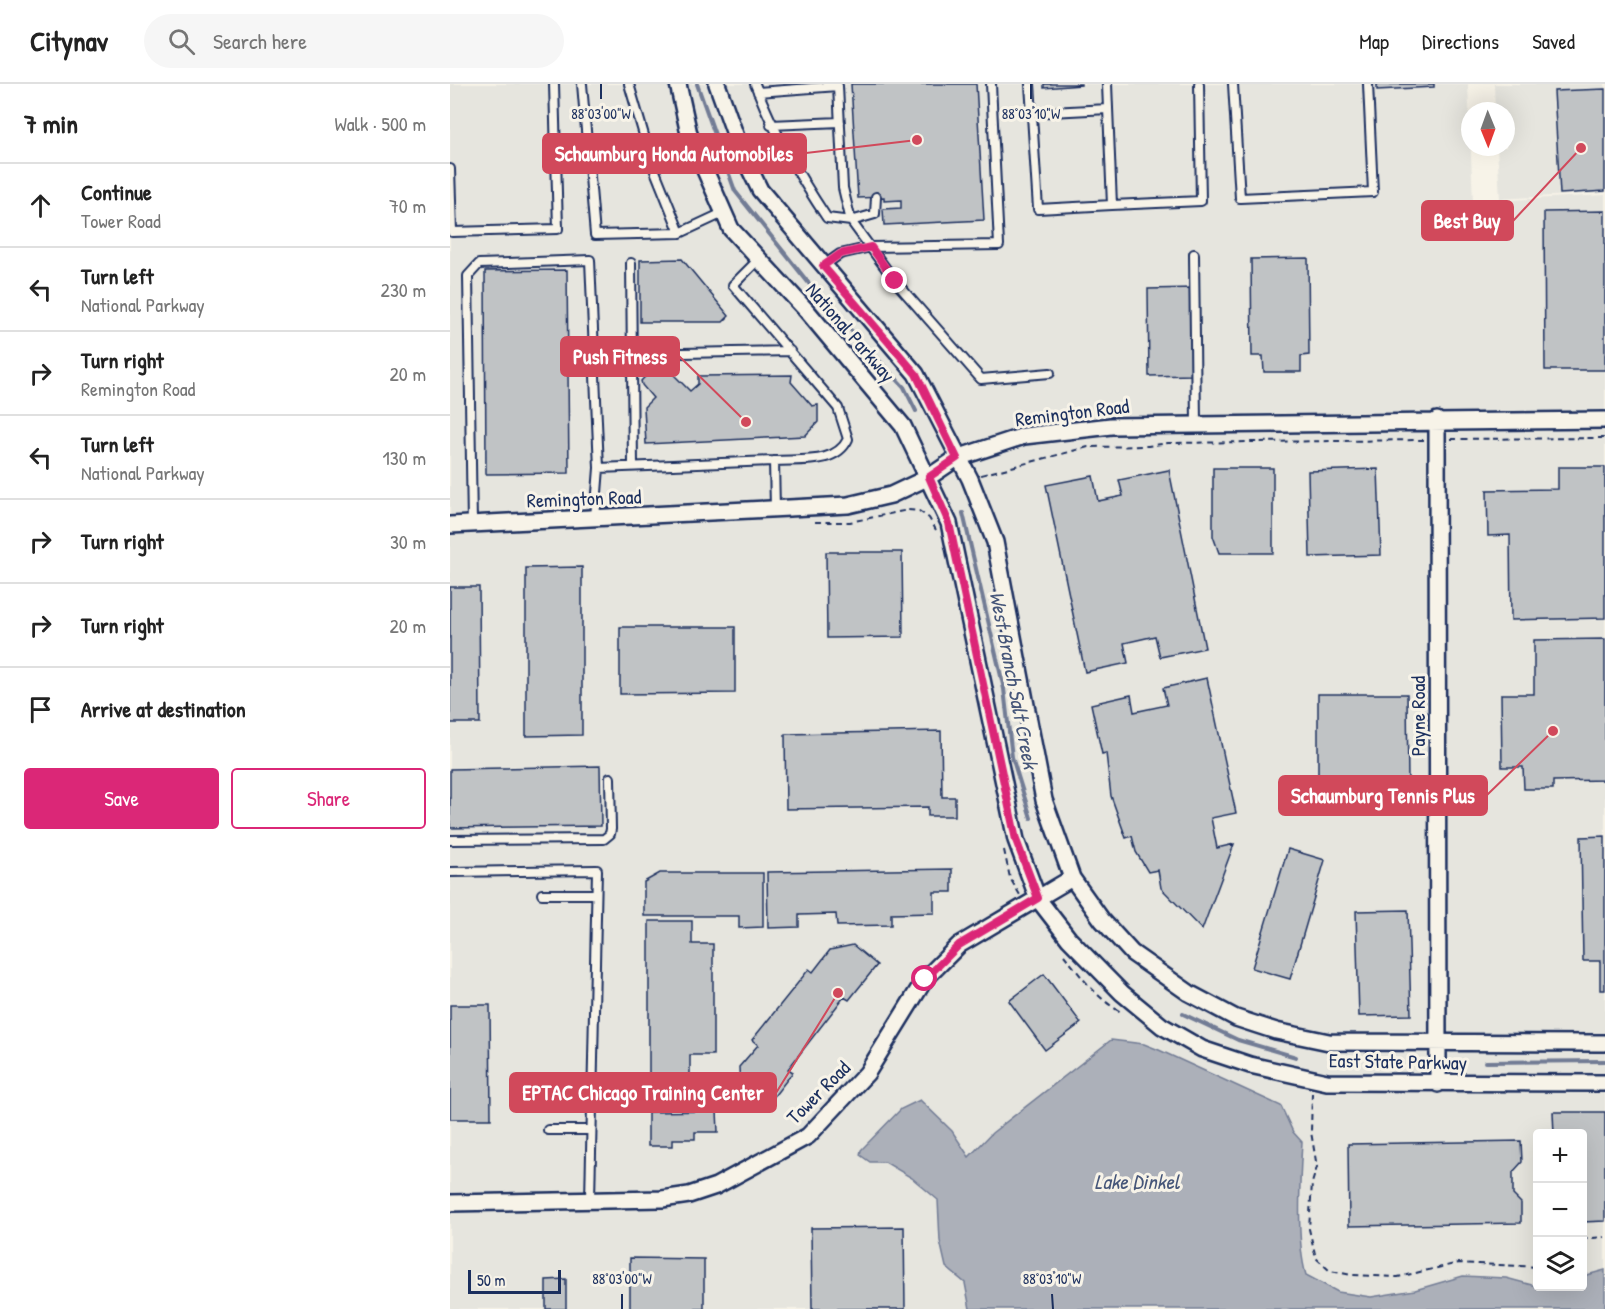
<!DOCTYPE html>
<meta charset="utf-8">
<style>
body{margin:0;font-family:"Patrick Hand",sans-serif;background:#f6f6f6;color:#222}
.controls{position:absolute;right:18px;bottom:18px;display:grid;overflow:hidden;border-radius:6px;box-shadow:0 6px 24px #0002}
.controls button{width:54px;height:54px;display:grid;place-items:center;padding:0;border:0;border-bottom:2px solid #e0e0e0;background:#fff;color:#222;font:30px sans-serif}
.compass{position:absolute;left:1011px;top:18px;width:54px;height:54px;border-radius:50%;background:#fff;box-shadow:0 6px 24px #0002;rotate:179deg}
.scale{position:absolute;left:18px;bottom:15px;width:93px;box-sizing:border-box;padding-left:6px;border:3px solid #1b2f5e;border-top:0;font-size:16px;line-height:21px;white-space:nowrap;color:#1b2f5e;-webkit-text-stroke:4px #f7f3e8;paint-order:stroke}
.stop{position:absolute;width:18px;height:18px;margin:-14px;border:4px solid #db2777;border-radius:50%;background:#fff}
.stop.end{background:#db2777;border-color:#fff;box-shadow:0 2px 6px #0008}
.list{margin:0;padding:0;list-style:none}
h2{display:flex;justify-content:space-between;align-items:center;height:78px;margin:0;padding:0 24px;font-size:26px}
h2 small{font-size:20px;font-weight:400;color:#767676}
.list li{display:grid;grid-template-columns:39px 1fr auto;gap:18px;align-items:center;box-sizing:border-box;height:84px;padding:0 24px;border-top:2px solid #e0e0e0}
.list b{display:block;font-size:22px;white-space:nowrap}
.list p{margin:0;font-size:20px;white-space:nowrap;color:#767676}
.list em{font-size:20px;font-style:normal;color:#767676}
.actions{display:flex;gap:12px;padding:18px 24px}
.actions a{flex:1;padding:14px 0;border:2px solid #db2777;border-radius:6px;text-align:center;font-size:21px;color:#db2777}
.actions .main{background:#db2777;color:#fff}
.icon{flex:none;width:33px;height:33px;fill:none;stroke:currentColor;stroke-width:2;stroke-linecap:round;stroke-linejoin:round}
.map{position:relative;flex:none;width:1155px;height:1225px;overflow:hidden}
header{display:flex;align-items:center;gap:36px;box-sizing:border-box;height:84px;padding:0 30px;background:#fff;border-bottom:2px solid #e0e0e0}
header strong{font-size:28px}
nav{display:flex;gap:33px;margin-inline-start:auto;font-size:21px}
.search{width:420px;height:54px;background:#f6f6f6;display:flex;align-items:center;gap:15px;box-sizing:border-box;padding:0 21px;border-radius:33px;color:#767676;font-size:22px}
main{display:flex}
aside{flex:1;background:#fff}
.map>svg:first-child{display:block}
</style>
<header>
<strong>Citynav</strong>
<div class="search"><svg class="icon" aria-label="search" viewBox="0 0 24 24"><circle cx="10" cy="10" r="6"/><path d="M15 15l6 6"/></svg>Search here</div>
<nav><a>Map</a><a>Directions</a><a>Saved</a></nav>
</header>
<main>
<aside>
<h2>7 min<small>Walk · 500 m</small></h2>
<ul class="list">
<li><svg class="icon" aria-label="ahead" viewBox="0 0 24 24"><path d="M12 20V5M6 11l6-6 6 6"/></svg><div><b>Continue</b><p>Tower Road</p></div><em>70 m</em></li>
<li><svg class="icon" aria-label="left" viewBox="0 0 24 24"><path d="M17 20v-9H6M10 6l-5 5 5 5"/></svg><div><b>Turn left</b><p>National Parkway</p></div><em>230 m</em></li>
<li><svg class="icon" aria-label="right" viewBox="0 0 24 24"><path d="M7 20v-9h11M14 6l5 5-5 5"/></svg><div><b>Turn right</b><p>Remington Road</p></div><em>20 m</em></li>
<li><svg class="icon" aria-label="left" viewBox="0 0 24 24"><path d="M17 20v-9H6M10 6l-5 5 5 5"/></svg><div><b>Turn left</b><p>National Parkway</p></div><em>130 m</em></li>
<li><svg class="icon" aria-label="right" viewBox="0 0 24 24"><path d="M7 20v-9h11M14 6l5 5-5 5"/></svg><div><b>Turn right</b></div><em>30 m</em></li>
<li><svg class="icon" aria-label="right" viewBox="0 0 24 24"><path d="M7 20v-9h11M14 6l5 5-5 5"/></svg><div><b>Turn right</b></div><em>20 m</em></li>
<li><svg class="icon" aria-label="arrive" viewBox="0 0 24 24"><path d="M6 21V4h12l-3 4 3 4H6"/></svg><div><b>Arrive at destination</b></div></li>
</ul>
<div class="actions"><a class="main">Save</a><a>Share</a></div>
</aside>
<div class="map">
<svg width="1155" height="1225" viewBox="0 0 1155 1225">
<rect width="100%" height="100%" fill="#f7f3e8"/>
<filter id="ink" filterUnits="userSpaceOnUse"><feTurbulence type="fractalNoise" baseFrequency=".0167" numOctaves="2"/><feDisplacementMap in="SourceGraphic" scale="12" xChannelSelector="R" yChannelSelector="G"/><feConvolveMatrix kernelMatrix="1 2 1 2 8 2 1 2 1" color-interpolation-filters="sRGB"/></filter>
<g filter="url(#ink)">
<!-- built -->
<path fill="#e6e5de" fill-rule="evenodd" d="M0,0H1018L1023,118L1155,111V1225H0ZM1088,1050H1132V1202H1088Z
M1044,0H1155V109L1050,115L1047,63H1056V27H1045Z"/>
<!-- water -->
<path fill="#acb0b9" stroke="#727c95" stroke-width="1.5" d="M661,956L694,960L709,966L831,1022L843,1048L852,1058C850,1093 846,1158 856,1191L888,1208L921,1213L965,1206L1013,1192L1056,1194L1093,1204L1132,1202L1133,1192L1155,1186V1225H520L515,1199L496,1183L490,1157L488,1116L462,1094L435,1078H420L410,1071L411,1066L451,1025L470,1016L502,1047L519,1073L542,1049Z"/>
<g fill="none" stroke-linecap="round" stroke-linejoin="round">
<!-- stream -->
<path stroke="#727c95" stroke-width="4" d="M247,0L285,107L369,212L454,303L466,327
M513,429L554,605L562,673L581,734
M733,930L788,956L846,973
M1036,978L1155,977"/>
</g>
<!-- building -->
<path fill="#c0c3c5" stroke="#1b2f5e" stroke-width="1.5" d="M401,0H526L534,136L434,141L433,125L451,124V116L434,117V113L408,114Z
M594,0H631V1L594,4Z
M927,0H984V3L927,6Z
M1155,5V107L1110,110L1104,7Z
M1155,127V286H1095L1094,128Z
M858,174L859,271L851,272V288H814L813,272H802L801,175Z
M232,175L279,232L273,238H190V176Z
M117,186L119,389L36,390L35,187Z
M743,204L742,291L699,292L698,205Z
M210,277L240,307L248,300V292L342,291L341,298L362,322L368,321V338L355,352L196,360L194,323L203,314L192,301L191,297Z
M1108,383H1155V534L1061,536L1060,451L1038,452L1037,406L1108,405Z
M763,384H823V469H769L763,452Z
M928,385L931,471L860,473L858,387Z
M719,386L755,564L710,573L705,552L674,559L678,579L635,588L596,401L643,392L648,417L673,412L669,396Z
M376,468H452L453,553L377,554Z
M132,483V651L76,652V484Z
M0,503H29L30,639H0Z
M170,543H285V609L170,610Z
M1155,555V696L1103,697V705H1074L1073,683H1052L1051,610H1084V556Z
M757,594L786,729L761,734L767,764L784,760L752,846L711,804L708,786L698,788L686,768L682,752L676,754L661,712L656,669L652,670L641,620L681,611L684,628L717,621L713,604Z
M868,610H957L958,700H868Z
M491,647L492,713H505V732H478V723L336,725L335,650Z
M150,682L151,742L0,744V685Z
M1155,752V906H1150V877H1133L1131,753Z
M838,765L875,776L840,895L802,884Z
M502,785V808H484V829L441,830V841L387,842L386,830L349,831V843L318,844L317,788Z
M210,789H313V843L289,844V832H194V798Z
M958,826L961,931L909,932L906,827Z
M199,837H242V860H263V971H240V1019H199Z
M403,861L427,881L399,916L394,913L338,985L343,988L315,1024L290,1005L289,983L308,961L302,956L359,885L363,888L380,866Z
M594,890L631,939L595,966L559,917Z
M0,921H40L41,1035H0Z
M267,1027L268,1048H245V1055H223V1062H198V1028Z
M1103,1028H1155V1137L1132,1138V1050H1104Z
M1071,1057L1072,1078L1063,1088V1111L1071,1119V1139L899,1142L898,1060Z
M454,1143L455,1225H362L361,1144Z
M180,1174L254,1175V1225H180Z
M116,1195V1225H96V1196Z"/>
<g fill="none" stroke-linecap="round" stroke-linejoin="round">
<defs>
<path id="service" d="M132,0L145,151L230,149L273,129
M179,0L203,82L230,149
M305,0C324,49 348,91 377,134L401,137L425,130L426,113
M580,0L588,125L662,121L657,0
M783,0L790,114L923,108L918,0
M308,8L388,2L393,104L401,137L445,197L531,295L600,289
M582,29L658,25
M321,41L390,38
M0,85L2,148L108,145L104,0
M662,121L751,117L749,0
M744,170L746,340
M309,175L283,201L388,324L398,355C386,381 350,375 324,377L325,425
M181,179L183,382
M373,182L390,170L421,163L549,161L541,0
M182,270L340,267
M149,384L324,377
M22,440L18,192L29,180L140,176L149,384L145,434
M0,756L154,755L160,750L161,745L160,694
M0,788L147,786L140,1116
M92,810H146
M98,1046H141"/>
<path id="minor" d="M228,0L239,50L281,145L357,227L453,342L499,439L566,756L588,815L619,855L672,909L712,942L752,965L800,981L877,998L1155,999
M267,0L291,67L310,106L466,290L520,395L545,458L594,716L622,794L652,836L682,869L739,909L786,934L826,947L879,958L1155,959
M987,336L988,1000
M0,441L398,421L441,411L479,393L507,374L574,352L661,342L1155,336
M0,1119L212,1115L239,1111L266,1102L358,1052L417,989L475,895L509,861L622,794"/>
</defs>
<!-- service casing -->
<use href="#service" stroke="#1b2f5e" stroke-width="12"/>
<!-- minor casing -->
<use href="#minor" stroke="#1b2f5e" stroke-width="20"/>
<!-- path -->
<path stroke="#1b2f5e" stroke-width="2" stroke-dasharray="6 4.5" stroke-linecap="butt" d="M1001,355L1155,354
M531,391L638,363L698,362L718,359L974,356
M365,438H400L458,426L469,427L479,434L486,446
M554,766L560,794L570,811
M614,871C631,892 647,915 671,928
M862,1009L861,1048L867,1083L862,1099L859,1145L866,1174L880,1187L902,1191L948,1193L1009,1179L1088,1183
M1132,1155L1155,1153"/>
<!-- service -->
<use href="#service" stroke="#f7f3e8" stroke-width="8"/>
<!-- minor -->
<use href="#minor" stroke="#f7f3e8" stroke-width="15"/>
</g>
</g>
<g fill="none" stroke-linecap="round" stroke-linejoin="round" filter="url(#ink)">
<!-- route -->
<path stroke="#db2777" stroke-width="8" d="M445,197L421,163L390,170L373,182L466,290L507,374L479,393L499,439L566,756L588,814L509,861L475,895"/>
</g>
<!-- ticks -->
<path fill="none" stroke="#1b2f5e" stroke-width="2" d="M151,0V15M581,0V15M172,1210V1225M602,1210L603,1225"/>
<g text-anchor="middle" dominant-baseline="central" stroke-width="6" stroke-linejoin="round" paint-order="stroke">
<!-- street labels -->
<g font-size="20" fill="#1b2f5e" stroke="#f7f3e8">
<text transform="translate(401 248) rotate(49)">National Parkway</text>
<text transform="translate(622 328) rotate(-7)">Remington Road</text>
<text transform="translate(134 414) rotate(-2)">Remington Road</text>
<text transform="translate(967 632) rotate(-90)">Payne Road</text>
<text transform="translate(948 977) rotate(1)">East State Parkway</text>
<text transform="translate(368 1008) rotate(-45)">Tower Road</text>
</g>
<!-- water labels -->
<g font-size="21" font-style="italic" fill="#465679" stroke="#f7f3e8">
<text transform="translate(564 596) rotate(79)">West Branch Salt Creek</text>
<text x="687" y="1097">Lake Dinkel</text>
</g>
</g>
<g font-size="15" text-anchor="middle" fill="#1b2f5e" stroke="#f7f3e8" stroke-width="6" stroke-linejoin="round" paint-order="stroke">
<text x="151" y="35">88°03'00"W</text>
<text x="581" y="35">88°03'10"W</text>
<text x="172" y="1200">88°03'00"W</text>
<text x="602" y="1200">88°03'10"W</text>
</g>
<!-- callouts -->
<path fill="none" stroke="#d1495b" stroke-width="2" d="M467 56L356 69M1131 64L1063 137M296 338L229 272M1103 647L1037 711M388 909L326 1009"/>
<g fill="#d1495b" stroke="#f7f3e8" stroke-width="2">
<circle cx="467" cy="56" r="6"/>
<circle cx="1131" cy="64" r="6"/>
<circle cx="296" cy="338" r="6"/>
<circle cx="1103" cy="647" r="6"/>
<circle cx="388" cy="909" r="6"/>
</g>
<g fill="#d1495b" stroke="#d1495b" stroke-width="2">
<rect x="93" y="50" width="263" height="39" rx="6"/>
<rect x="972" y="117" width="91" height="39" rx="6"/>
<rect x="111" y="253" width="118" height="39" rx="6"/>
<rect x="829" y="692" width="208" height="39" rx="6"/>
<rect x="60" y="989" width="266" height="39" rx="6"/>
</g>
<g font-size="21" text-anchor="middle" font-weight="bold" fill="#fff">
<text x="224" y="77">Schaumburg Honda Automobiles</text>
<text x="1017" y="144">Best Buy</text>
<text x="170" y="280">Push Fitness</text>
<text x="933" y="719">Schaumburg Tennis Plus</text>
<text x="193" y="1016">EPTAC Chicago Training Center</text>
</g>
</svg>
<div class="controls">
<button>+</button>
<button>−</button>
<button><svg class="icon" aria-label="layers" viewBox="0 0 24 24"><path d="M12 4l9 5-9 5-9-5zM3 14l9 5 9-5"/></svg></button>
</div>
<svg class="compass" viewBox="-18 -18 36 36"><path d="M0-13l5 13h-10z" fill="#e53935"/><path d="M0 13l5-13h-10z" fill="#767676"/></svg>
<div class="scale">50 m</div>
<div class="stop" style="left:475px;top:895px"></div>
<div class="stop end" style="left:445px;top:197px"></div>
</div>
</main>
